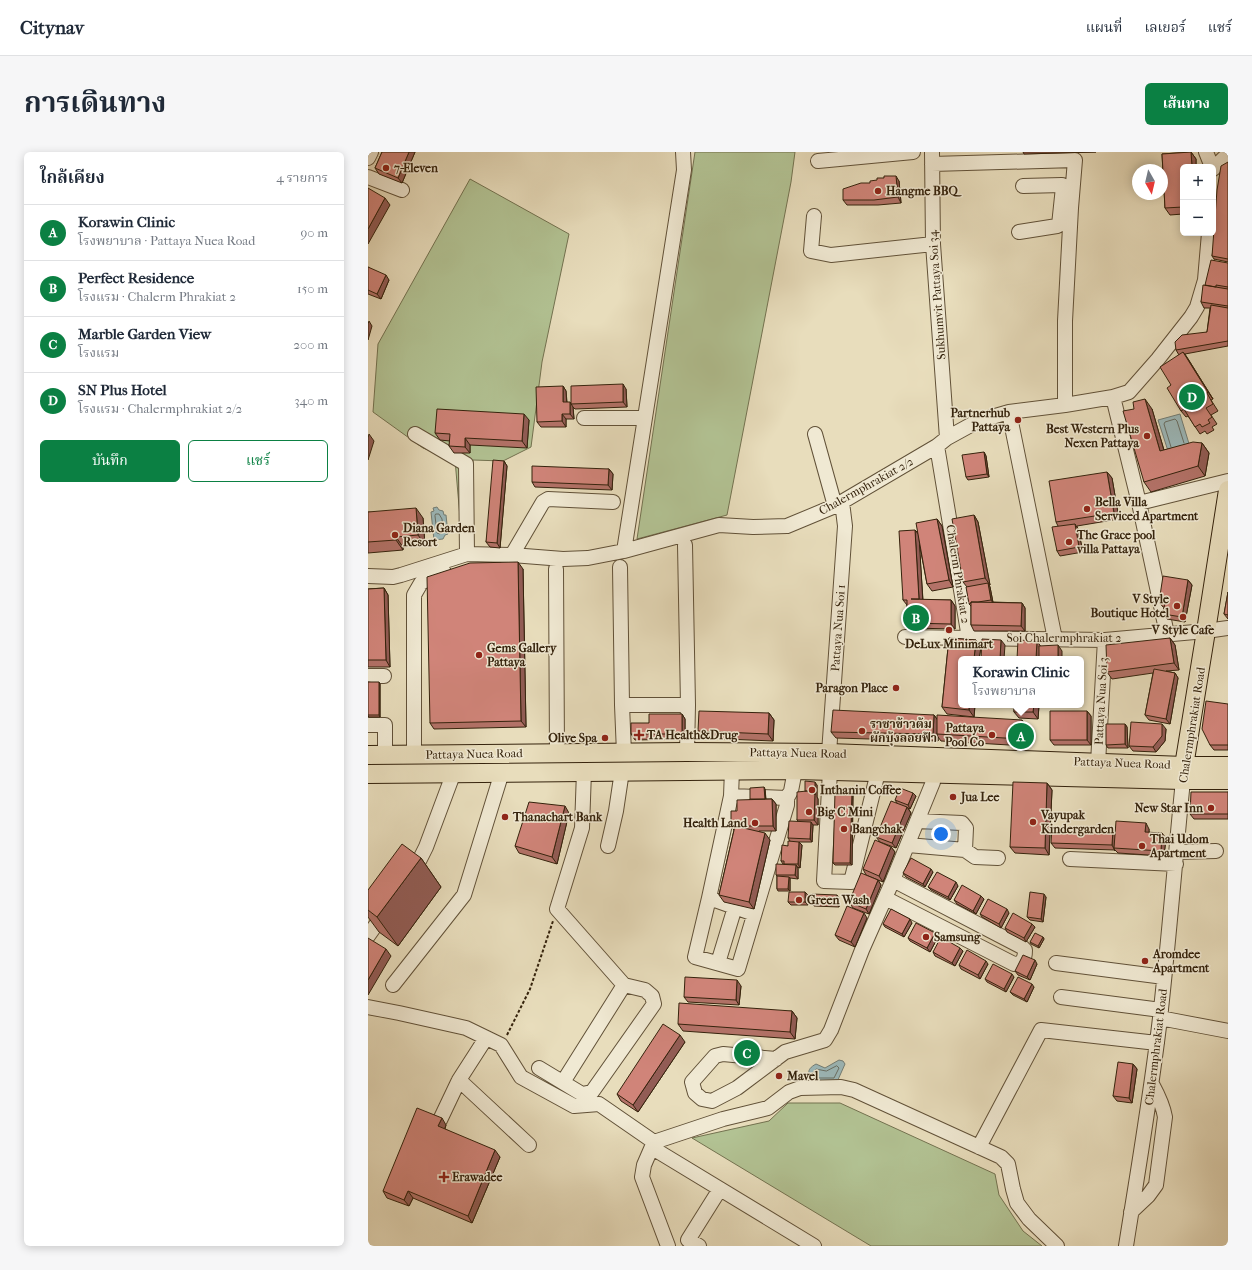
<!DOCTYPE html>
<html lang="th">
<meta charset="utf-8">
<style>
body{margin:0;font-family:"IM FELL French Canon","Noto Serif Thai",serif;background:#f6f6f7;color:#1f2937}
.controls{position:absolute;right:12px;top:12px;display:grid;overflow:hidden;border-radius:6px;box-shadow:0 2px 10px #0003}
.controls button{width:36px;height:36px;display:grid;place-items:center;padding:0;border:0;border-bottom:1px solid #e0e1e3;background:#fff;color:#1f2937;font:20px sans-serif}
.compass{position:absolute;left:764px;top:12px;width:36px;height:36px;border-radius:50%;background:#fff;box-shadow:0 2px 10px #0003;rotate:172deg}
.you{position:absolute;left:573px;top:682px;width:14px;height:14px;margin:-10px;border:3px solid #fff;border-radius:50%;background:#1a73e8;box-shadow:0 0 0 6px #1a73e833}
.badge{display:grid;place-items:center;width:26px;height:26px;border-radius:50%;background:#0b8043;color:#fff;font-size:13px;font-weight:700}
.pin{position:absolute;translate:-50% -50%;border:2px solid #fff;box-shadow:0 1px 4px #0006}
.popup{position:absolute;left:590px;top:504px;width:126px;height:52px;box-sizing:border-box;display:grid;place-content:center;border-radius:6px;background:#fff;filter:drop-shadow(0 1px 3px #0005);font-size:13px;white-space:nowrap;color:#747a83}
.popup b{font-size:15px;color:#1f2937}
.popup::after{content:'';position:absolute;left:50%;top:100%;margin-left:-8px;border:8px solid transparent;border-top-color:#fff}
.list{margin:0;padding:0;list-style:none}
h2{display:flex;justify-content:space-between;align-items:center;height:52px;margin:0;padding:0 16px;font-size:17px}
h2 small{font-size:13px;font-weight:400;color:#747a83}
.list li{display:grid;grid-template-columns:26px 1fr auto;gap:12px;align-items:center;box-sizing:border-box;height:56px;padding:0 16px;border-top:1px solid #e0e1e3}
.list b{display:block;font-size:15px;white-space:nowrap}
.list p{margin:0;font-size:13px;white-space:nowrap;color:#747a83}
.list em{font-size:13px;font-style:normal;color:#747a83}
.actions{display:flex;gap:8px;padding:12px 16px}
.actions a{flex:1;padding:9px 0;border:1px solid #0b8043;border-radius:6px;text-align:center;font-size:14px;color:#0b8043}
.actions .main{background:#0b8043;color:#fff}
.map{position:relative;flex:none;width:860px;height:1094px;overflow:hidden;border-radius:6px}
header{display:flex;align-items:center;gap:24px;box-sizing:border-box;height:56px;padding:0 20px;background:#fff;border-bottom:1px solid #e0e1e3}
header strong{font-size:19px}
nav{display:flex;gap:22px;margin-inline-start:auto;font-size:14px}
.intro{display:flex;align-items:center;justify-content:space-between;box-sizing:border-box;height:96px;padding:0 24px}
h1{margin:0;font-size:28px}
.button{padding:10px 18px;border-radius:6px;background:#0b8043;color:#fff;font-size:14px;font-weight:700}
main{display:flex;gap:24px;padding:0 24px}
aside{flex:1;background:#fff;border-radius:6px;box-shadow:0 2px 10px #0003}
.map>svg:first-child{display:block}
</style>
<header>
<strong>Citynav</strong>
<nav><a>แผนที่</a><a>เลเยอร์</a><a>แชร์</a></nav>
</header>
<div class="intro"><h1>การเดินทาง</h1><a class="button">เส้นทาง</a></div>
<main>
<aside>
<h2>ใกล้เคียง<small>4 รายการ</small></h2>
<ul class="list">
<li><span class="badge">A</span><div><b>Korawin Clinic</b><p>โรงพยาบาล · Pattaya Nuea Road</p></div><em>90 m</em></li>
<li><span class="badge">B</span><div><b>Perfect Residence</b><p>โรงแรม · Chalerm Phrakiat 2</p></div><em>150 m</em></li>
<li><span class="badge">C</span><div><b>Marble Garden View</b><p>โรงแรม</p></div><em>200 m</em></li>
<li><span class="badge">D</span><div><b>SN Plus Hotel</b><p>โรงแรม · Chalermphrakiat 2/2</p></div><em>340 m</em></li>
</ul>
<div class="actions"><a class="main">บันทึก</a><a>แชร์</a></div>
</aside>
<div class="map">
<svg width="860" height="1094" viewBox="0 0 860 1094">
<rect width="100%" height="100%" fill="#e8ddbc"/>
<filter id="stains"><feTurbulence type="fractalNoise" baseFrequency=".005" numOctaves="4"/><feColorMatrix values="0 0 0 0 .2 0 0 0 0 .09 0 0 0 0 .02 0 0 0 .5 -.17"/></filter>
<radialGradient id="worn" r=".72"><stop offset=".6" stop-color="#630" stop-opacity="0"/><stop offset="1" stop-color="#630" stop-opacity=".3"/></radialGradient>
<!-- green -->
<path fill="#b2c293" stroke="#737250" d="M327,0H427L423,30L359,363L269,387Z
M102,27L201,82L174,210L163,295L135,309L105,308L103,389L94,388L87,308L55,296L5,260L10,192Z
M420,951H472L627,1022L631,1043L655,1079L674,1094H503L324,986L401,969Z"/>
<!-- water -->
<path fill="#9cb9bb" stroke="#727d75" d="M812,262L822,295L801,302L790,268Z
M69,355L71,358L75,359L76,363H78L80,382L77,383L75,387L66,388L63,360L66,359L65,356Z
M471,908L475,909L477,912L469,930L448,931C440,923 437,918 448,912L457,916Z"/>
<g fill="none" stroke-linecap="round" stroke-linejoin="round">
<!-- shore -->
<path stroke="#686e64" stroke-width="1" d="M803,295L796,272L797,270L807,267L809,269L816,291
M68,362H71L74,367L75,378L72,382L69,381L67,364Z
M469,914L471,916L466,926H450L445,922V920L448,917L458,919Z"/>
<defs>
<path id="minor" d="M564,0L565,92L579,286
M838,0L844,15
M0,6L3,0
M450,9L545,0
M564,12L707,8L703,56L697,169V253
M845,17L856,6L860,4
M0,25L34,38
M446,64L443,99L463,103L565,92
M651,80L689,74L691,73L695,35L694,33L655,34
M745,245L771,351L799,482
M641,260L687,487
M216,266H277
M47,282L98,312L99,402
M447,282L467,354
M569,294L601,486
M771,351L860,329
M317,393L320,553L319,600
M256,399L316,18L315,0
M139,407L144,403L175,350L180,347L245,350
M252,415L254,553L256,601
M188,417L189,602
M0,424L25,425L33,423L99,402L144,403L195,407L220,406L256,399L351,373L385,375L419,374L467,354L569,294L579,286L610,269L641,260L697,253L745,245L761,240L790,207L823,165L829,155L837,128L841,81
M537,485L737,488L838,479L860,476
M0,524H16
M254,553H320
M0,573H17V603
M461,601L477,374L474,350
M46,603V443L53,431L69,422L76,420
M730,611L737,488
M364,618L363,644L419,646L423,639L427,618
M462,619L456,729L483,730L510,620
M363,644L341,746L327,805L370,817L419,653V646
M540,693L597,698L598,676L594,671L549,669
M240,694L248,659L254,619
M597,698L607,705L630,706
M808,700L848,699
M702,707L808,712
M44,723L58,695L86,620
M341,746L386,762
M517,746L646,812C655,812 657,806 657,798L654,795L525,728
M0,784L17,760
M350,811L367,755
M688,811L796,825
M25,833L96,743L134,620
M693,845L793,858
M0,855L31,861L98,876L133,893L153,925L206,954L231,952L286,990L355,967L400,956L421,940L432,936L473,935L486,938L633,1005L640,1012L645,1037L649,1051L661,1067L689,1094
M792,866L860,879
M408,907L355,902L347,904L324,930L327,941L334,947L344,949L369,936L417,900L457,888L463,878L494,798L525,728L565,630L564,622
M171,916L214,942L224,940L286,852L284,844L277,838L256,833L189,757L214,676L216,619
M91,928L161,993
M195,930L256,833
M72,968L91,928L118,886
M286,990L276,1013L274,1025L300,1094
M611,995L673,878L789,891
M291,1000L446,1094
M763,1060L780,1044L788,1033L797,965C795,953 790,943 784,932
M331,1094L320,1088L352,1037
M758,1094C770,1018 783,943 792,866C801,787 807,708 815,628"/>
<path id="major" d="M0,603L319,600L461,601L816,614H860
M0,622L427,618L815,628H860
M815,626L816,614L838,479L860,338"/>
</defs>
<!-- minor casing -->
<use href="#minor" stroke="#615138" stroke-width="16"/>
<!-- major casing -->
<use href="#major" stroke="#34220c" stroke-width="20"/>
<!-- path -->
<path stroke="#34220c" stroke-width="2" stroke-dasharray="3 2" stroke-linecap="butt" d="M139,883L162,837L185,769"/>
<!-- minor -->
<use href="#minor" stroke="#f0e9d3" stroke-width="14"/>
<!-- major -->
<use href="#major" stroke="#e8ddbc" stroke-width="18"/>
</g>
<!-- wall -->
<path fill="#b37268" stroke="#34220c" d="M14,0H47L34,31L11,22L7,16Z
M655,0H728L656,2Z
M823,0L828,7V15H815V62L802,63L797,56L794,2Z
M860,10V110L846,107L844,104Z
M516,26L531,29L533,51L510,53H479L475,48L502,31Z
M860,111V194L817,202L845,247L843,248L850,259L843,263L849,272L844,275L846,278L839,282L837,279L832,282L820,264L818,265L813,259L803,233L811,203L808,198L839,180L842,156H836L833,150L837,133Z
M0,115L21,128L13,147L0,142Z
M195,234L198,239L199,250L203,252L258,237L259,255L207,257L205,255L206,267H198V275H173L169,270Z
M784,257L796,298L834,291L841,301L837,324L783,340L776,330Z
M161,268L159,296L102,293V301H86L81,294L82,289L72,288L67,281Z
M616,300L618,304L621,325L600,328L598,325Z
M136,309L139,314L132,396L122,395L118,390Z
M241,317L245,322L244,338L167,335L164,330Z
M739,320L744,326L751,367L709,374L710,377L715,400L692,404L689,399L690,374L688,370Z
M0,360L55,366L57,393L35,395V398L0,401Z
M606,363L610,370L622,433H621L622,435L625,450L654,451L657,456V479H606L603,473V454L601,452L599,435L595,430Z
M569,367L574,374L585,435L564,439L559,432L551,390L555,448H583L587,454V477L542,476L539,471V453L535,448L547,378L550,381Z
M155,417L158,575L66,577L62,571Z
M820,428L824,433L817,470L799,467L795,462L796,455H795L791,450Z
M16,436L20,443L22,515H0V437Z
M860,440V467L856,462Z
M581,486L608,488L613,495L611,507H593V553H607L606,565L579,562L574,555Z
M802,486L807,493L811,518L798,519L807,521L810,526L802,572L781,568L777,563L785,521L744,527L739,520Z
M0,530L12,532V565H1L0,564Z
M860,552V598H846L842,593Z
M646,553H671L670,567L651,566L646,560Z
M719,559L723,564V593H686L682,588Z
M401,561L406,568L405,589L334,586L330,579Z
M314,562L317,567V587L267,588L263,582L281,571Z
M566,563L569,567L659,574L658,594L573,589L570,585V589L468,586L463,580Z
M757,572L759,575L760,596H740L738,593Z
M798,577L797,589L788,600L765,599L761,594Z
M679,631L684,638L681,703L647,701L642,695Z
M449,633V645L450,647V673H445L444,690H431L434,693L432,716L429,715L430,716V727L422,726V739H410L409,737V724L408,723L417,713L415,712L413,709L422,689L420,686L430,669L429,668L437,639Z
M397,637L398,647H404L408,652V679H391L402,688L386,757L356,750L351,743L366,678L363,675L369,659L382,647Z
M484,640L485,642L484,713H467L465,711Z
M860,640V667H826L822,662Z
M545,641L548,644L542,657L540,656L543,661L528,696L512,690L508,685L529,651L527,648Z
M201,661L189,712L151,701L147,694Z
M781,677V680L798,686L796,704L750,701L747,698L687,696L683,691L745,678L747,681Z
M523,695L527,700L515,730L498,723L495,717Z
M53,706L73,735L30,794L11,780L0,765V738Z
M565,720L557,735L538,725L535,721Z
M510,728L513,733L501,762L485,756L481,750Z
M590,734L582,748L563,738L560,735Z
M437,740L440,743V753H423L420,750Z
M613,744L616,747L608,762L589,752L586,748Z
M678,745L675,770L662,768L659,765Z
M471,746V755L446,754L444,751Z
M641,761L633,776L614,765L612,762Z
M499,766L487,795L471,788L467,783Z
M544,771L536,785L517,775L515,772Z
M664,772L667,775L658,790L639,780L637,776Z
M567,781L570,785L562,800L542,789L540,786Z
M675,785L676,787L671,796L663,792L662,790Z
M595,799L587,814L567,804L565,800Z
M620,812L612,827L593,817L591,813Z
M669,812L662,828L650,823L647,819Z
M646,825L638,840L619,830L617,827Z
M373,834L371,853L320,850L316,845Z
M666,835L659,850L645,843L642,840Z
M424,859L429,866L427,887L315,879L310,872Z
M317,890L270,960L253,949L249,942Z
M765,912L769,917L764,951L749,949L745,944Z
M78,973L77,977L132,1005L104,1071L45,1046L41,1054L19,1046L15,1039Z"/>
<!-- shaded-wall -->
<path fill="#925c55" stroke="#34220c" d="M41,0H47L34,31L30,26Z
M823,0L828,7V15H824Z
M528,24L531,29L533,51L530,45Z
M17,46L22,53L0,92V77Z
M18,123L21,128L13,147L9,142Z
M1,169L4,174L0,188V172Z
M815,200L820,207L845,247L840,240Z
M255,232L258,237L259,255L255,250Z
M195,234L198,239L199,255L195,250Z
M777,247L784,257L799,309L792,299Z
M202,250L205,255L206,267L202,262Z
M156,262L161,268L159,296L154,289Z
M194,262L198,267V275L194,269Z
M1,282L6,289L0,308V286Z
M97,286L102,293V301L97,295Z
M834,291L841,301L837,324L830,314Z
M616,300L618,304L621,325L619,322Z
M136,309L139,314L132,396L129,391Z
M241,317L245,322L244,338L240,333Z
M739,320L744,326L751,367L746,361Z
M48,356L55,366L57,393L50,383Z
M606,363L610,370L622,433L617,426Z
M569,367L574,374L585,435L581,428Z
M707,372L710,377L715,400L711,395Z
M547,378L551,383L555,452L551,447Z
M28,385L35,395V398L28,388Z
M150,410L155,417L158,575L153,569Z
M820,428L824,433L817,470L814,465Z
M620,431L622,435L625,451L623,448Z
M16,436L20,443L22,515L18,508Z
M583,448L587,454V477L583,472Z
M654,451L657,456V479L653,474Z
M802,486L807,493L811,518L806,511Z
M608,488L613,495L611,507H606Z
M633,488L637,493L636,507H632Z
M669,489L674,496L673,507H668Z
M690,493L694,499V507H690Z
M807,521L810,526L802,572L798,567Z
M11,530L12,532V565L11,563Z
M601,553H607L606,565L601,558Z
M666,553H671L670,567L665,560Z
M719,559L723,564V593L719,588Z
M401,561L406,568L405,589L400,582Z
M314,562L317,567V587L314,582Z
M566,563L571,570L569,582L570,585V589L565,582Z
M654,568L659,574L658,594L653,587Z
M757,572L759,575L760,596L757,592Z
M794,572L798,577L797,589L788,600L785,595Z
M447,630L449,633V645L450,647V673L446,668Z
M679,631L684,638L681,703L677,696Z
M396,635L397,637L398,652L397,651Z
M484,640L485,642L484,713L482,711Z
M545,641L548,644L542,657L540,653Z
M404,647L408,652V679L405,674Z
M197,654L201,661L189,712L184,705Z
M539,655L543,661L528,696L524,691Z
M443,670L445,673L444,690L442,687Z
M778,671L781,677V685L777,680Z
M745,678L748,683L746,696L747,699L744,693Z
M397,681L402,688L386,757L381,750Z
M794,681L798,686L796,704L793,699Z
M431,690L434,693L432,716L430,712Z
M523,695L527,700L515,730L511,724Z
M53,706L73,735L30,794L9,765Z
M428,713L430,716V727L427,723Z
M563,717L565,720L557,735L555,732Z
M421,725L422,726V739L420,737Z
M510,728L513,733L501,762L498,757Z
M588,730L590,734L582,748L580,745Z
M437,740L440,743V753L437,750Z
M676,742L678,745L675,770L673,767Z
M469,743L471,746V755L468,751Z
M613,744L616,747L608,762L605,759Z
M639,757L641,761L633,776L631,772Z
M496,761L499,766L487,795L483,790Z
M542,767L544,771L536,785L534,782Z
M664,772L667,775L658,790L656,786Z
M567,781L570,785L562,800L559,796Z
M675,785L676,787L671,796L670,794Z
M592,796L595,799L587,814L584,811Z
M18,797L23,804L0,843V828Z
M667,808L669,812L662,828L659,825Z
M618,809L620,812L612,827L610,823Z
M644,822L646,825L638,840L636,837Z
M369,828L373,834L371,853L368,848Z
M664,832L666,835L659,850L656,847Z
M424,859L429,866L427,887L422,880Z
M312,883L317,890L270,960L265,953Z
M765,912L769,917L764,951L761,946Z
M74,966L78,973L75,981L70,974Z
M127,998L132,1005L104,1071L100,1064Z
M40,1039L45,1046L41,1054L36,1048Z"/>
<!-- building -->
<path fill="#d08479" stroke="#34220c" d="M14,0H41L30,26L7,16Z
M823,0L824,15H815V55L797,56L794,2Z
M860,10V107L844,104L849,38L853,14Z
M516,24H528L530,45L506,48H475V37L493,31H502V29L509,28V26H516Z
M0,36L17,46L0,77Z
M843,108L860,111V135L848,133V135L837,133Z
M0,115L18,123L9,142L0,138Z
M835,133L860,137V154L833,150Z
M843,153L860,156V189L808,198L807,190L814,183L839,180Z
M815,200L840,240L839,241L845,252L838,256L844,265L840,268L842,271L834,275L832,272L827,275L816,257L813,259L799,236L803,233L792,215Z
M255,232V250L203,252V234Z
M195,234V250H202V262H194V269L169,270L168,235Z
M777,247L792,299L825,290L834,291L830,314L776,330L755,259L766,257L765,250Z
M69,257L156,262L154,289L97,286V295L81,294L82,282L67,281Z
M616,300L619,322L598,325L594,303Z
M125,308L136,309L129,391L118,390Z
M164,314L241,317L240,333L164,330Z
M739,320L746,361L688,370L681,329Z
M48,356L50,383L28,385V388L0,390V360Z
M606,363L617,426L595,430L584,367Z
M569,367L581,428L559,432L548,371Z
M707,372L711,395L689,399L684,375Z
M547,378L551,447H543L583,448V472L539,471V448H535L531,379Z
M150,410L153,569L62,571L59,425L102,411Z
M795,424L820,428L814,465L795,462L797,451L791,450Z
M620,431L623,448L610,450H603V451L601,452L598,435Z
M16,436L18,508H0V437Z
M860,440V463L856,462Z
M603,450L654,451L653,474L603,473Z
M581,486L608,488L606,507H593V553H601V558L574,555Z
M802,486L806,511L739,520L738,493Z
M614,487L633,488L632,507H613Z
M650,488L669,489L668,507H649Z
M690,493V507H671V494Z
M786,517L807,521L798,567L777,563Z
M0,530H11V563H0Z
M838,549L860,552V593H842L834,577Z
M646,553H666L665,560H646Z
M465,558L566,563L565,582L463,580Z
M331,559L401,561L400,582L330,579Z
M682,559H719V588H682Z
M281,562H314V582H263V571H281Z
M569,563L654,568L653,587L569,582Z
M763,570L794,572V584L785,595L761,594Z
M738,572H757V592L738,593Z
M437,629L447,630V643V641L439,639H437Z
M645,630L679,631L677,696L642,695Z
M396,635L397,647H382V636Z
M532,636L545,641L540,653L527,648Z
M439,639L447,641L446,668H429V640Z
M467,640H484L482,711H465Z
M823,640H860V662H822Z
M404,647L405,674H367L366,675H363V659H369V648Z
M523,649L539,655L524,691L508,685Z
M161,650L197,654L184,705L147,694Z
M421,669L443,670L442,687L420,686Z
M748,669L778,671L777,680L794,681L793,699L746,696Z
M367,674L397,681L381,750L351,743Z
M684,675L745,678L744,693L683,691Z
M507,688L523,695L511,724L495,717Z
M420,689L431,690L430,712H416V709H413L414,693L420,694Z
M34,692L53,706L9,765L0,758V738Z
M543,706L563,717L555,732L535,721Z
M408,712L428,713L427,723H408Z
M569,720L588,730L580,745L560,735Z
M493,721L510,728L498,757L481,750Z
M409,724L421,725L420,737H409Z
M594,733L613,744L605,759L586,748Z
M421,740H437V750H420Z
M662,740L676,742L673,767L659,765Z
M444,742L469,743L468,751H444Z
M620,747L639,757L631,772L612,762Z
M479,754L496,761L483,790L467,783Z
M523,757L542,767L534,782L515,772Z
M645,761L664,772L656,786L637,776Z
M548,771L567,781L559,796L540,786Z
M667,781L675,785L670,794L662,790Z
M573,785L592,796L584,811L565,800Z
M0,786L18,797L0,828Z
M599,798L618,809L610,823L591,813Z
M655,803L667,808L659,825L647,819Z
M625,812L644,822L636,837L617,827Z
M317,825L369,828L368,848L316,845Z
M650,825L664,832L656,847L642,840Z
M311,851L424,859L422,880L310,872Z
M295,872L312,883L265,953L249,942Z
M750,910L765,912L761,946L745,944Z
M49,956L74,966L70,974L127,998L100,1064L40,1039L36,1048L15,1039Z"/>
<!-- markers -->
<g fill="#8f2418" stroke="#f0e9d3" stroke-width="1.5">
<circle cx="18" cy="16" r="4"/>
<circle cx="510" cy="39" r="4"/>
<circle cx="650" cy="268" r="4"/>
<circle cx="779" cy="284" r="4"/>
<circle cx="719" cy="357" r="4"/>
<circle cx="27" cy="383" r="4"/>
<circle cx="701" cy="390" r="4"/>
<circle cx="809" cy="454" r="4"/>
<circle cx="815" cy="465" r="4"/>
<circle cx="581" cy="478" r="4"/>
<circle cx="111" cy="503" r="4"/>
<circle cx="528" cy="536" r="4"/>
<circle cx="494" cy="579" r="4"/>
<path d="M269 577h4v4h4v4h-4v4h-4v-4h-4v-4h4z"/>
<circle cx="624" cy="583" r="4"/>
<circle cx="237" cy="586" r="4"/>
<circle cx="444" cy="638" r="4"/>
<circle cx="585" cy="645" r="4"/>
<circle cx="843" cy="656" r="4"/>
<circle cx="441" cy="660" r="4"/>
<circle cx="137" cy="665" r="4"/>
<circle cx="665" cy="670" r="4"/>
<circle cx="387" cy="671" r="4"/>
<circle cx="476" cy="677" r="4"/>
<circle cx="774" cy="694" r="4"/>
<circle cx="431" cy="748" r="4"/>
<circle cx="558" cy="785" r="4"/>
<circle cx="777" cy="809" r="4"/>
<circle cx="411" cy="924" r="4"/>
<path d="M74 1019h4v4h4v4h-4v4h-4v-4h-4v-4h4z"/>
</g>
<g text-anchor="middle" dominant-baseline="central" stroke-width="3" stroke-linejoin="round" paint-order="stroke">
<!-- poi labels -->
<g font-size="12" font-weight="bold" fill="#34220c" stroke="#f0e9d3" text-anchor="start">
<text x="26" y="16">7-Eleven</text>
<text x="518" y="39">Hangme BBQ</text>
<text x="642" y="261" text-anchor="end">Partnerhub<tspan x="642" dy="14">Pattaya</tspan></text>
<text x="771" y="277" text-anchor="end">Best Western Plus<tspan x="771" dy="14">Nexen Pattaya</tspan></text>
<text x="727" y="350">Bella Villa<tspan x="727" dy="14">Serviced Apartment</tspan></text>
<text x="35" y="376">Diana Garden<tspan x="35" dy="14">Resort</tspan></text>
<text x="709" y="383">The Grace pool<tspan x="709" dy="14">villa Pattaya</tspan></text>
<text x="801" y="447" text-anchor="end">V Style<tspan x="801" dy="14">Boutique Hotel</tspan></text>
<text x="815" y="478" text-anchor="middle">V Style Cafe</text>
<text x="581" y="492" text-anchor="middle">DeLux Minimart</text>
<text x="119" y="496">Gems Gallery<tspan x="119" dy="14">Pattaya</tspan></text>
<text x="520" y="536" text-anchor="end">Paragon Place</text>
<text x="502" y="572">ราชาข้าวต้ม<tspan x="502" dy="14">ผักบุ้งลอยฟ้า</tspan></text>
<text x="616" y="576" text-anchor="end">Pattaya<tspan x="616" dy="14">Pool Co</tspan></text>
<text x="279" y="583">TA Health&amp;Drug</text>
<text x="229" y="586" text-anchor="end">Olive Spa</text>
<text x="452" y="638">Inthanin Coffee</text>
<text x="593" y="645">Jua Lee</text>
<text x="835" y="656" text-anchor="end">New Star Inn</text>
<text x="449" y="660">Big C Mini</text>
<text x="673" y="663">Vayupak<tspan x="673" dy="14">Kindergarden</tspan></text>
<text x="145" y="665">Thanachart Bank</text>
<text x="379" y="671" text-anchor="end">Health Land</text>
<text x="484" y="677">Bangchak</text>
<text x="782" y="687">Thai Udom<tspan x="782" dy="14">Apartment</tspan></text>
<text x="439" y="748">Green Wash</text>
<text x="566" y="785">Samsung</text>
<text x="785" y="802">Aromdee<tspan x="785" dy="14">Apartment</tspan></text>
<text x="419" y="924">Mavel</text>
<text x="84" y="1025">Erawadee</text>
</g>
<!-- street labels -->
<g font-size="12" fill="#34220c" stroke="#f0e9d3">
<text transform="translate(569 143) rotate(-94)">Sukhumvit Pattaya Soi 34</text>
<text transform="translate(498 334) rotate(-29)">Chalermphrakiat 2/2</text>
<text transform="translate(590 422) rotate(81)">Chalerm Phrakiat 2</text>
<text transform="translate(470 476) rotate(-86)">Pattaya Nua Soi 1</text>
<text x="696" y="486">Soi Chalermphrakiat 2</text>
<text transform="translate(733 549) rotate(-87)">Pattaya Nua Soi 3</text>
<text transform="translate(824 573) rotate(-81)">Chalermphrakiat Road</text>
<text transform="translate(430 601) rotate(1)">Pattaya Nuea Road</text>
<text transform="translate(106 602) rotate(-1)">Pattaya Nuea Road</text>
<text transform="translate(754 611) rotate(2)">Pattaya Nuea Road</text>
<text transform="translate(788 895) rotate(-83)">Chalermphrakiat Road</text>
</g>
</g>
<rect width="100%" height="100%" filter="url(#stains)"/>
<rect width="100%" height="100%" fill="url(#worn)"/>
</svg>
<div class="controls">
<button>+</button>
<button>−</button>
</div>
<svg class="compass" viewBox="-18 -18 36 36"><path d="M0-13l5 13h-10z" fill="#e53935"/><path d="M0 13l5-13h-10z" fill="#747a83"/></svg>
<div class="you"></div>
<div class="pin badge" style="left:653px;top:584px">A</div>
<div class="popup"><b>Korawin Clinic</b>โรงพยาบาล</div>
<div class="pin badge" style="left:548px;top:466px">B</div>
<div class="pin badge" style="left:379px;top:901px">C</div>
<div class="pin badge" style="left:824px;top:245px">D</div>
</div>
</main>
